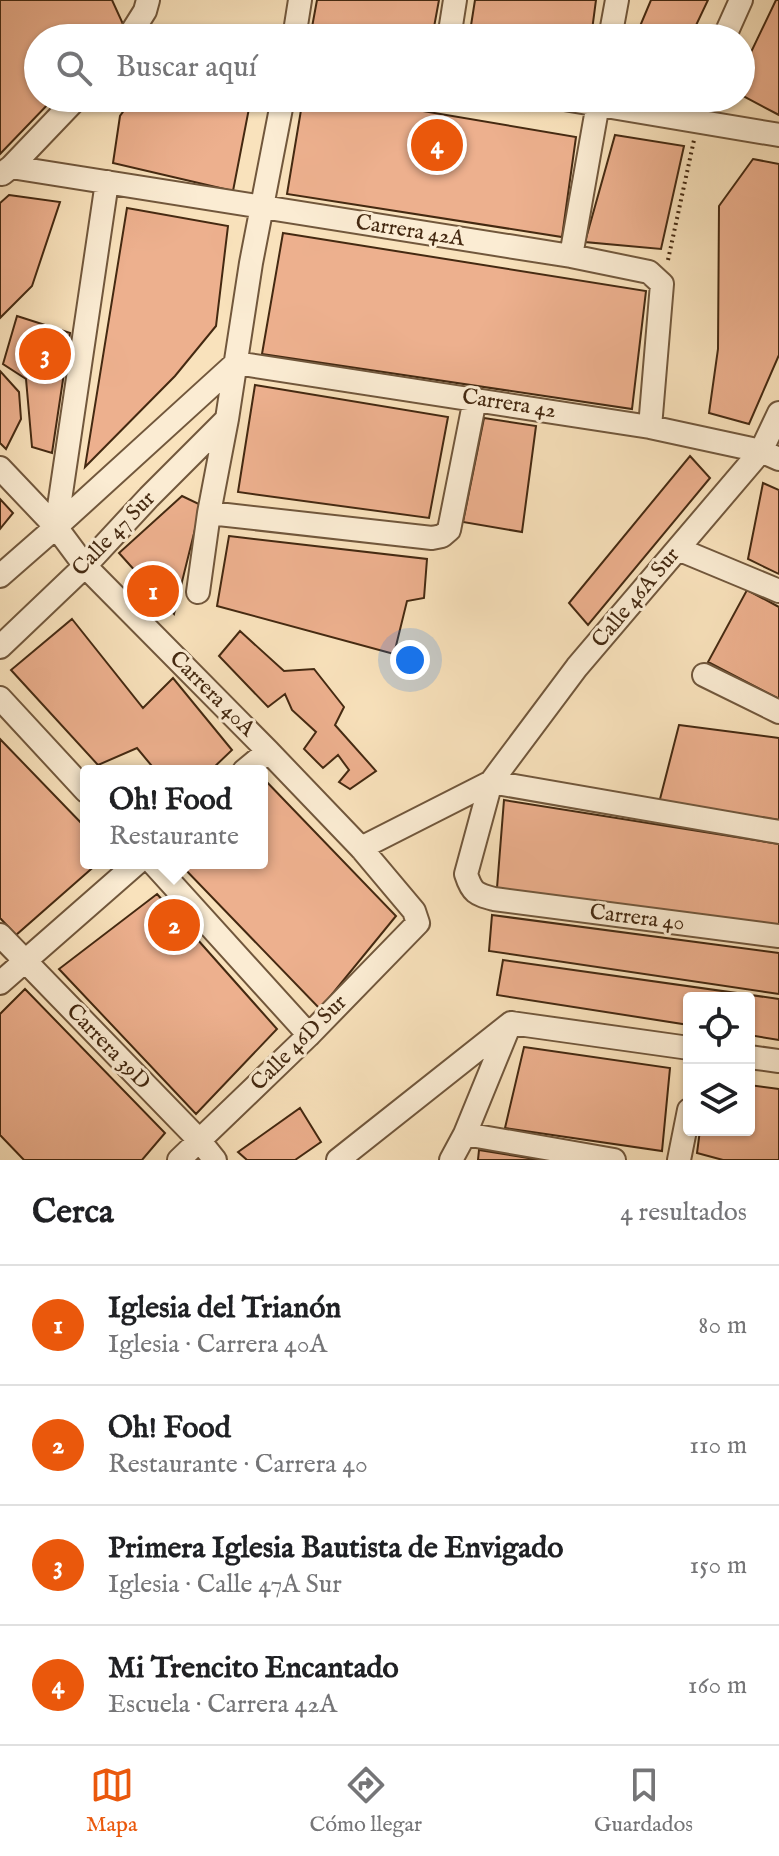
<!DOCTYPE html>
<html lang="es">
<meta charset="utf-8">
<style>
body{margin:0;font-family:"IM FELL English",serif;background:#f2f2f2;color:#202124}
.controls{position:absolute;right:24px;bottom:24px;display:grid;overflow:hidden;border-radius:8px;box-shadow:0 2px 6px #0004}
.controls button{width:72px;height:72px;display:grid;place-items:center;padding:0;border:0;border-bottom:2px solid #e0e0e0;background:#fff;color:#202124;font:40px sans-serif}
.you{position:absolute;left:410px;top:660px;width:28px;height:28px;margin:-20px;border:6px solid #fff;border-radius:50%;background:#1a73e8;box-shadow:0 0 0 12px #1a73e833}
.badge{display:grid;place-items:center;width:52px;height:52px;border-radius:50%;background:#ea580c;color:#fff;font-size:26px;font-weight:700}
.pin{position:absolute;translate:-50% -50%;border:4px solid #fff;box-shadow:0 2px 8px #0006}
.popup{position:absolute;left:80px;top:765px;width:188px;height:104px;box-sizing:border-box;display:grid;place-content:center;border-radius:8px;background:#fff;filter:drop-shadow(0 2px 6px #0005);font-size:26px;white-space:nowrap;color:#757577}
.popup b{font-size:30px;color:#202124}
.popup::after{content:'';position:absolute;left:50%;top:100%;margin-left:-16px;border:16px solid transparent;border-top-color:#fff}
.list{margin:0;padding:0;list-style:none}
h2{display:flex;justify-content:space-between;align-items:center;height:104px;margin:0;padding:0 32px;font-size:34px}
h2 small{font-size:26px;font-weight:400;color:#757577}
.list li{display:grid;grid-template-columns:52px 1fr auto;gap:24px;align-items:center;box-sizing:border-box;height:120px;padding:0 32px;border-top:2px solid #e0e0e0}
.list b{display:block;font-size:30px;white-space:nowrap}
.list p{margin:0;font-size:26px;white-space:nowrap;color:#757577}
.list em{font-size:26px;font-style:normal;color:#757577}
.icon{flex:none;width:44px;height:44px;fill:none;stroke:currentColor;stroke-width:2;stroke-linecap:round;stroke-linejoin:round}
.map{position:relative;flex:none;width:779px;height:1160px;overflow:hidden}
.search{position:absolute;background:#fff;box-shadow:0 2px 6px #0004;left:24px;right:24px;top:24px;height:88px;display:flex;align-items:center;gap:20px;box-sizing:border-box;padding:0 28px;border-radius:44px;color:#757577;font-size:30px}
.sheet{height:584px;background:#fff}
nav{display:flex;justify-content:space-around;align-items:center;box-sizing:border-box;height:112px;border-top:2px solid #e0e0e0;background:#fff;font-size:22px;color:#757577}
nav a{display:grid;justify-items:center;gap:4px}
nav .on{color:#ea580c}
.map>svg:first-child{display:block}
</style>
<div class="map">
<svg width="779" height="1160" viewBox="0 0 779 1160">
<rect width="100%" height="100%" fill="#f9e2bc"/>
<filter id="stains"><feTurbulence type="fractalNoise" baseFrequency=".0025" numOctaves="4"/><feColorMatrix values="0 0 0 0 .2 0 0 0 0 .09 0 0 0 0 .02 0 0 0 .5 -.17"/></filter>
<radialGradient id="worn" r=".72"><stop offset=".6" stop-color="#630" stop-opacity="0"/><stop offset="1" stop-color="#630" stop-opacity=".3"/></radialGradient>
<!-- building -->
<path fill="#edb08e" stroke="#442911" stroke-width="2" d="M0,0H112L123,24L111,38H38V98H54L0,154Z
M317,0H439L432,38H310Z
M475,0H596L591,38H469Z
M651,0H708L690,38H635Z
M776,0H779V115L741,95V73Z
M133,98H251L233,191L113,163L120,116Z
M303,98H346L576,137L562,237L287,194Z
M615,135L684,146L661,249L585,242Z
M753,159L779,164V355L749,424L709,413L718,349L719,206Z
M9,195L60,202L32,286L0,318V203Z
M127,208L228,226L216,326L175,376L85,467Z
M283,233L646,291L632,409L262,354Z
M17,316L70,333L52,453L32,447L26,379L3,364Z
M0,371L19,392L21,419L6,449L0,443Z
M255,385L448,417L429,518L238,492Z
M484,418L536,426L522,532L463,522Z
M690,456L710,478L588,625L569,603Z
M763,483L779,490V574L748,559Z
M182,496L201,505L174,614L119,553Z
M0,499L13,513L0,529Z
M229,536L427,559L424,598L407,601L394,654L217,606Z
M747,590L779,607V699L708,662Z
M72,619L143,708L173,678L232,750L210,771H156L137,748L98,765L11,670Z
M240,631L284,671L314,669L344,707L335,725L376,771L350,789L339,782L349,770L338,755L323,768L304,749L316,732L292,710L285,694L268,707L219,656Z
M679,725L779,738V820L659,803Z
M0,739L86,828V863H98L16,935L0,918Z
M262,777L396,916L320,1009L179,863H262Z
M504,800L779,844V927L497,888Z
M157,894L277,1029L196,1114L59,969Z
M492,915L779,953V994L489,951Z
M503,960L779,999V1040L749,1035V998H689V1025L497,995Z
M25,989L165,1133L142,1160H24L0,1135V1014Z
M524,1047L670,1068L662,1151L505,1128Z
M749,1085L779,1089V1160H723L697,1153L700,1130H749Z
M300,1108L321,1142L295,1160H247L238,1152Z
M479,1150L541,1160H478Z"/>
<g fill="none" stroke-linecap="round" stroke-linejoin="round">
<defs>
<path id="minor" d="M128,38L145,11L148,0
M294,38L300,0
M449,38L455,0
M610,38L617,0
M724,38L741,0
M558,98L779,135
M11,167L571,256L649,272L662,284L650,427
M2,174L11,167L77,98
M571,256L599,98
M236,363L650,427L761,451L779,459
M0,468L56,527L85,566L268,751L361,848L414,911L418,923L309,1035L179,1160
M209,513L432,538L442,536L449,530L475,399
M56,527L107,182
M678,549L779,591
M0,576L56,527L236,363
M198,592L209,513L227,419L251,263L283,98
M0,647L85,566L149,497L227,419
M704,675L779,712
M0,698L86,791
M244,771L268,751
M779,832L491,782L466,874C472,893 476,894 494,899L779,936
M361,848L491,782L577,667L761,451L779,413
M153,863L309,1035
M0,935L199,1140L215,1160
M0,983L137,863
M511,1023L689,1048
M749,1057L779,1061
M465,1134L614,1160
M338,1160L511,1023
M451,1160L465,1134L510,1024
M679,1160L689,1110"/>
</defs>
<!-- minor casing -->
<use href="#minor" stroke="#71573c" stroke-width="26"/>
<!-- path -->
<path stroke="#442911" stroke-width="4" stroke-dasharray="2 4" stroke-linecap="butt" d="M668,260L694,140"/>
<!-- minor -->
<use href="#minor" stroke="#fbecd3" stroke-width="22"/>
</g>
<g text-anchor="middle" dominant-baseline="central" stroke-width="6" stroke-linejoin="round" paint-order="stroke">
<!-- street labels -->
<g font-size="22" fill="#442911" stroke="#fbecd3">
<text transform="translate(410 231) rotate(9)">Carrera 42A</text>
<text transform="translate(509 404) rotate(9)">Carrera 42</text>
<text transform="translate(114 534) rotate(-46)">Calle 47 Sur</text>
<text transform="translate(636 598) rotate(-50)">Calle 46A Sur</text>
<text transform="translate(212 694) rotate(45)">Carrera 40A</text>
<text transform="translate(637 918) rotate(7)">Carrera 40</text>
<text transform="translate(299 1043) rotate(-45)">Calle 46D Sur</text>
<text transform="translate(108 1047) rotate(46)">Carrera 39D</text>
</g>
</g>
<rect width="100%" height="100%" filter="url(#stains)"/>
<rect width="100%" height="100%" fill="url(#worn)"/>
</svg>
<div class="controls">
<button><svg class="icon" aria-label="locate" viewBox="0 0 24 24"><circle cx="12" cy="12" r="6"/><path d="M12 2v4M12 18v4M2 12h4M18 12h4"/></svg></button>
<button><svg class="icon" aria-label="layers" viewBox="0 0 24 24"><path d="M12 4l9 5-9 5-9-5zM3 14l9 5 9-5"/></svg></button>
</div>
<div class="you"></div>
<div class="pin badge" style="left:153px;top:591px">1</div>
<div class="pin badge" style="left:174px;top:925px">2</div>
<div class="popup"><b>Oh! Food</b>Restaurante</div>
<div class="pin badge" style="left:45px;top:354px">3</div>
<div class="pin badge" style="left:437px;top:145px">4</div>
<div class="search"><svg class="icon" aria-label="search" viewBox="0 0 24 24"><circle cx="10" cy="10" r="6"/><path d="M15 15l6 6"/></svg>Buscar aquí</div>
</div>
<section class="sheet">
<h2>Cerca<small>4 resultados</small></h2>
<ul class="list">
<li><span class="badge">1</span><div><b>Iglesia del Trianón</b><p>Iglesia · Carrera 40A</p></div><em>80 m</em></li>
<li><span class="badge">2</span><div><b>Oh! Food</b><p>Restaurante · Carrera 40</p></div><em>110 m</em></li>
<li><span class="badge">3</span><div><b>Primera Iglesia Bautista de Envigado</b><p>Iglesia · Calle 47A Sur</p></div><em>150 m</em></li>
<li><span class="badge">4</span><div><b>Mi Trencito Encantado</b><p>Escuela · Carrera 42A</p></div><em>160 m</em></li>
</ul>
</section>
<nav>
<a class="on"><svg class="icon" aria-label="map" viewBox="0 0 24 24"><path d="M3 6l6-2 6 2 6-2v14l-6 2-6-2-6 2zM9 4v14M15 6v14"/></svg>Mapa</a>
<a><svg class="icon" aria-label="directions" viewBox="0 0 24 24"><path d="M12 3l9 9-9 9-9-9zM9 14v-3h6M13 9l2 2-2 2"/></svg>Cómo llegar</a>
<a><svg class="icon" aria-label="saved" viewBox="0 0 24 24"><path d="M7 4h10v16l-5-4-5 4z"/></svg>Guardados</a>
</nav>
